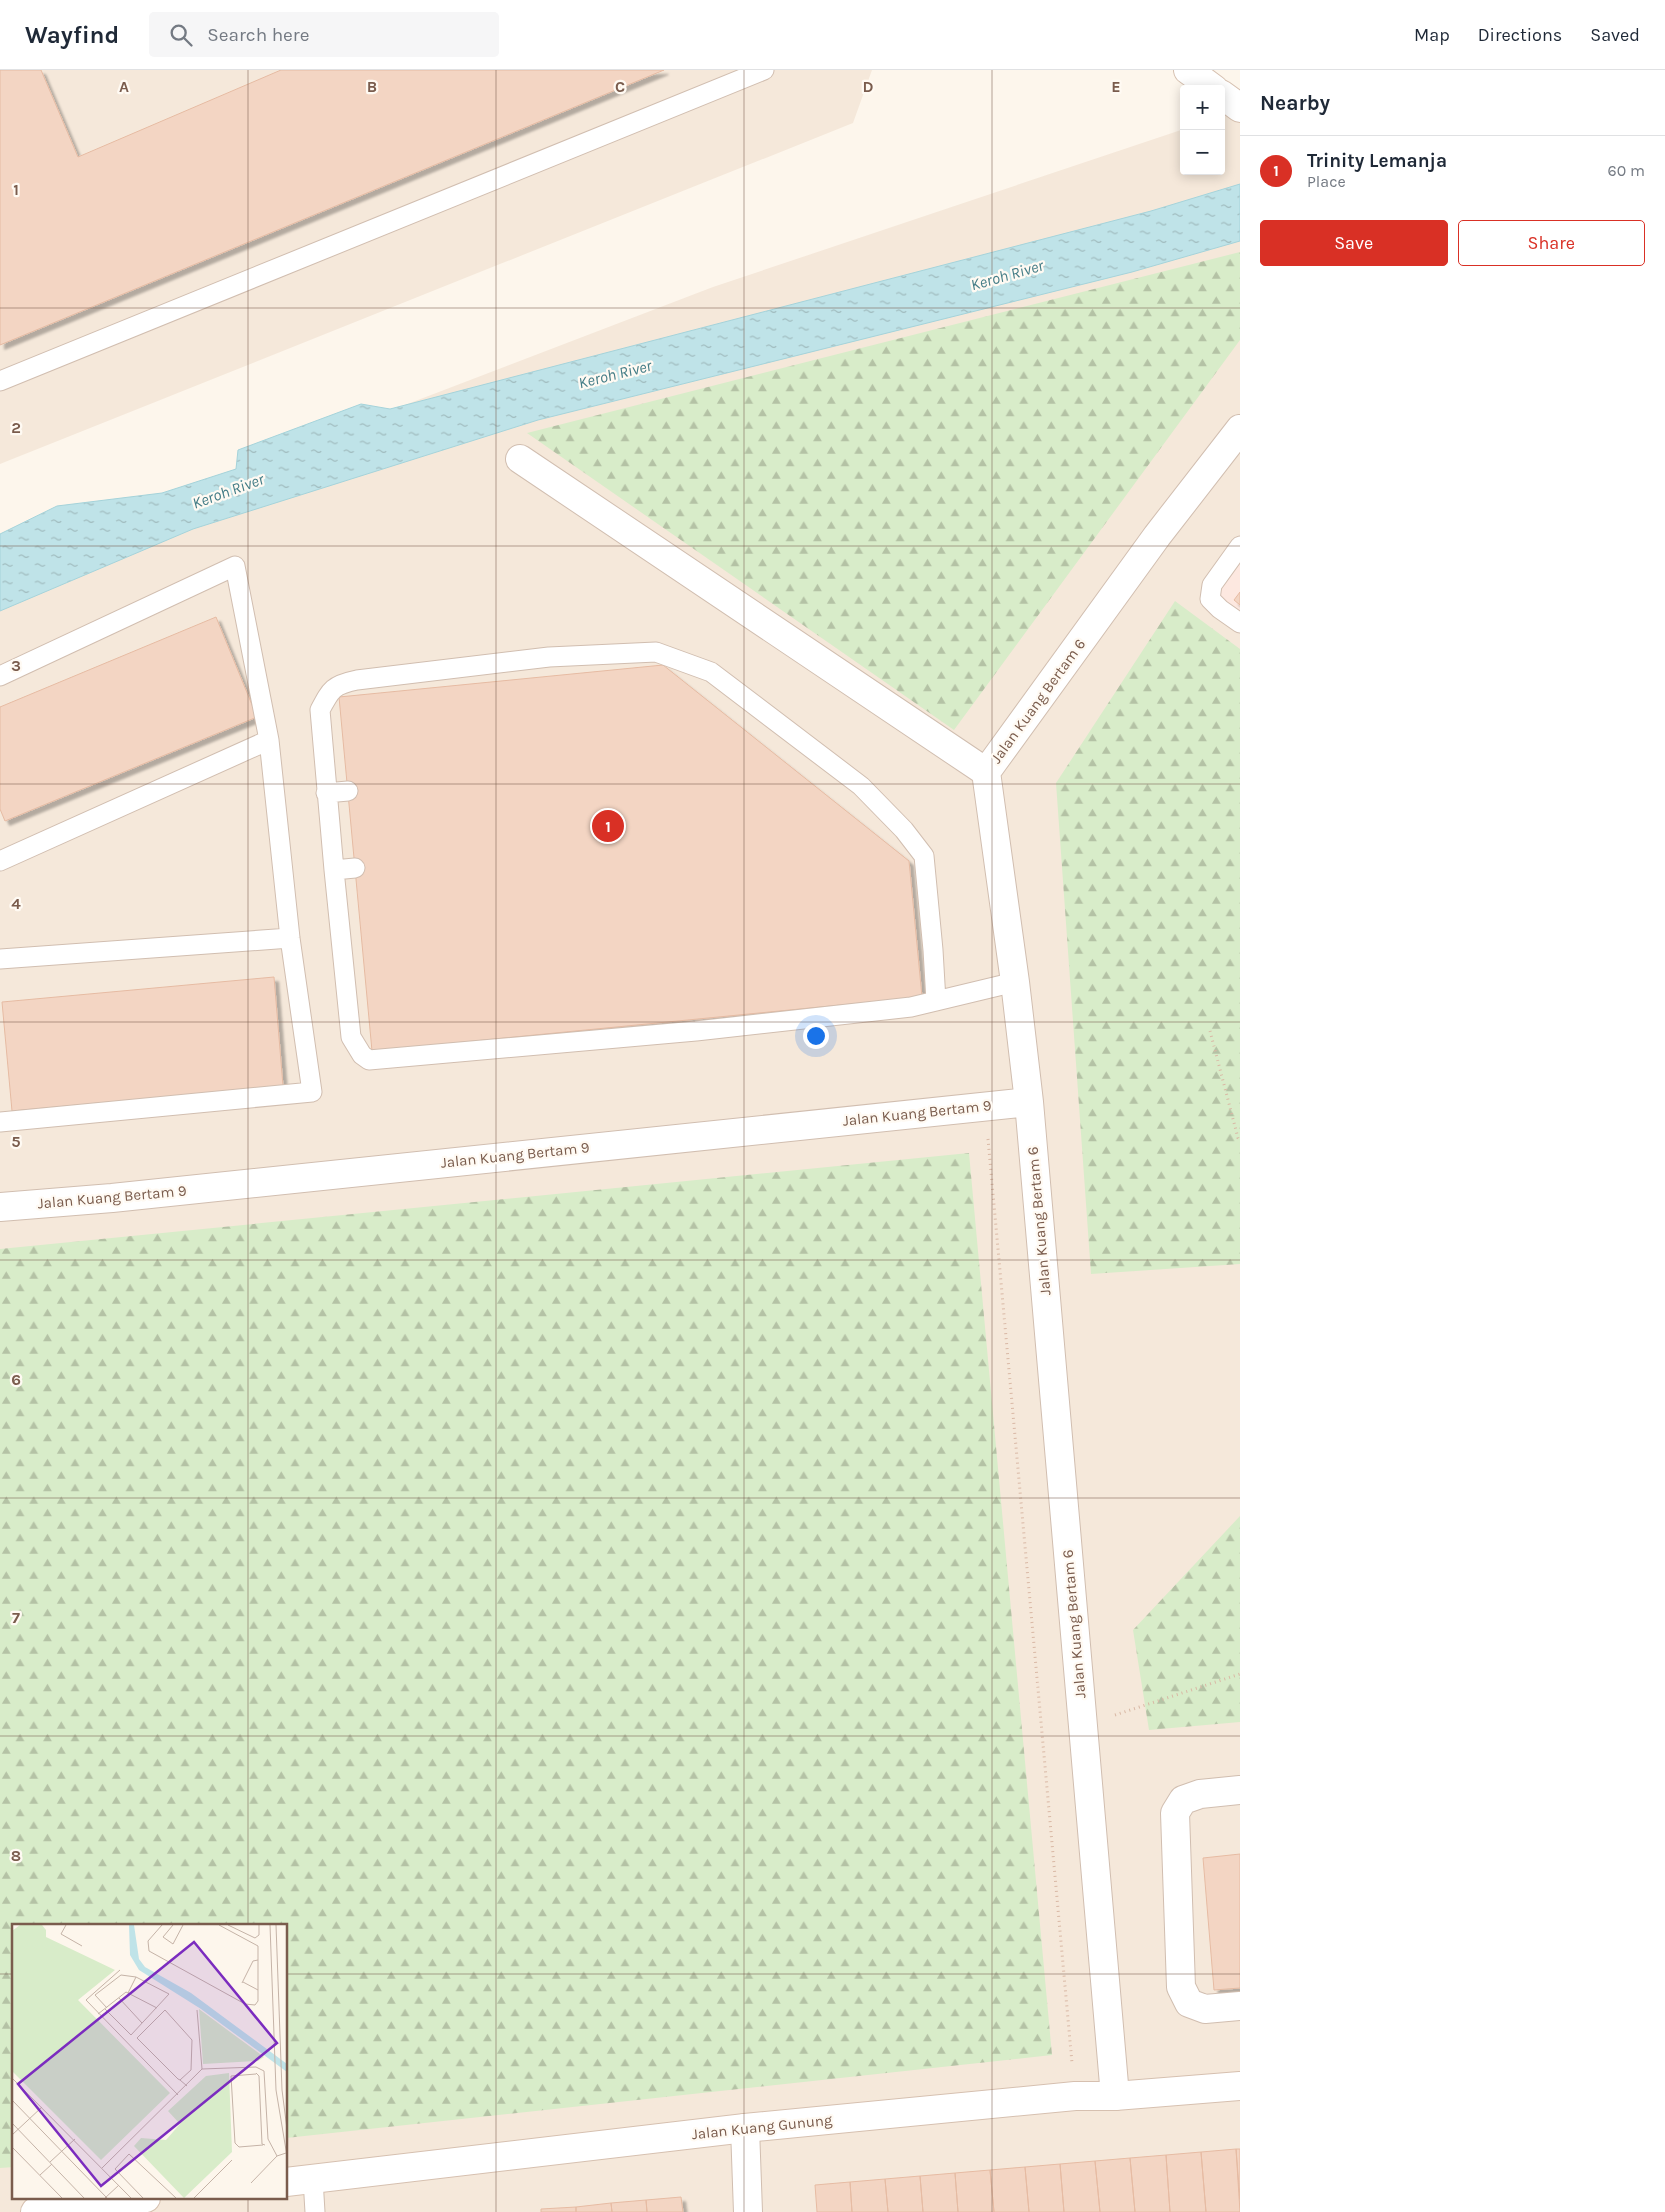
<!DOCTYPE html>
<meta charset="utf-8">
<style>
body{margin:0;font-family:Karla,sans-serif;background:#f6f6f7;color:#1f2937}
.controls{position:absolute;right:15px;top:15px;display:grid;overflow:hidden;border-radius:5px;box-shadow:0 2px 12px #0003}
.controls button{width:45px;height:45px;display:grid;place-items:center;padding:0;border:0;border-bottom:1px solid #e0e1e3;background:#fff;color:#1f2937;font:25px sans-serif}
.you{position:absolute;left:815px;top:965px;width:18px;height:18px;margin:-12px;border:4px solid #fff;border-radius:50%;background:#1a73e8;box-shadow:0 0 0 8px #1a73e833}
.badge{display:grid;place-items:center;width:32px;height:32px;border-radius:50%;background:#d93025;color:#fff;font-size:16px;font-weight:700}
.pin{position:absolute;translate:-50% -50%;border:2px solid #fff;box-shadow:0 1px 5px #0006}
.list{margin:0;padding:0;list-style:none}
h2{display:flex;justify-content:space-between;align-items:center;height:65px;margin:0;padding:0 20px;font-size:21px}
h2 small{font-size:16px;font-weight:400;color:#747a83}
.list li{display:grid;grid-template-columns:32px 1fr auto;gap:15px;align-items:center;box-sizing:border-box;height:70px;padding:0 20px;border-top:1px solid #e0e1e3}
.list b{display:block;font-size:19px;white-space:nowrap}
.list p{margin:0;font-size:16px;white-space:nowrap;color:#747a83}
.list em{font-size:16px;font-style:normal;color:#747a83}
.actions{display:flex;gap:10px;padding:15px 20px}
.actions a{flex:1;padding:11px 0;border:1px solid #d93025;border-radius:5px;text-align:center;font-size:18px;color:#d93025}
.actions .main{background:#d93025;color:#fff}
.icon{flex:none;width:28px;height:28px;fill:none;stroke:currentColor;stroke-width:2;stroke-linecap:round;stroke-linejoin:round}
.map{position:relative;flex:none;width:1240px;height:2142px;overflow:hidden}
header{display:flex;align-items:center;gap:30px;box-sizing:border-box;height:70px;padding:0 25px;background:#fff;border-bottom:1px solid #e0e1e3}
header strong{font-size:24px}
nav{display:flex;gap:28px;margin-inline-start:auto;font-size:18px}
.search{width:350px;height:45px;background:#f6f6f7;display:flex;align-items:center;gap:12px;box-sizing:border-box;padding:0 18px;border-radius:5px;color:#747a83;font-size:19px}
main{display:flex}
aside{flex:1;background:#fff}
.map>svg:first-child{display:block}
</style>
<header>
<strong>Wayfind</strong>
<div class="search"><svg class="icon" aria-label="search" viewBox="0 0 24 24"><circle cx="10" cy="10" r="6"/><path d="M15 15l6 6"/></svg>Search here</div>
<nav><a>Map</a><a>Directions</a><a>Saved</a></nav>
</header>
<main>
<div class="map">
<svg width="1240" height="2142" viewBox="0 0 1240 2142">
<defs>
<pattern id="forest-firs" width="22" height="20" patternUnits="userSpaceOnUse" patternTransform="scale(1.25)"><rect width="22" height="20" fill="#d8ecc9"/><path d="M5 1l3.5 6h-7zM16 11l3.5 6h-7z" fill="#b4c2a5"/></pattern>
<pattern id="water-ripples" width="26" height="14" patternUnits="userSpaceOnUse" patternTransform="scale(1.25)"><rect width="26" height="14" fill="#bfe3e8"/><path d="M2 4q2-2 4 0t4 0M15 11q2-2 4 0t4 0" fill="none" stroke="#a0bbbe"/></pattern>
<filter id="shadow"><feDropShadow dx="4.5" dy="4.5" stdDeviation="1" flood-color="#0004"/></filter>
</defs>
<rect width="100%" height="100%" fill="#fdf6ec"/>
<!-- residential -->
<path fill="#f5e8da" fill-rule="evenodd" d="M0,0H872L853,53L0,394Z
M1240,40V2142H0V490L713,217L1184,59V101H1221V47ZM14,1856H286V2128H14Z"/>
<!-- commercial -->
<path fill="#fde8e0" d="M1240,490V543L1219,527L1220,518Z"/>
<!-- forest -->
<path fill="url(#forest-firs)" d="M1240,182V270L954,660L527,363Z
M1175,531L1240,579V1194L1091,1204L1056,713Z
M969,1083L1052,1985L286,2068V1856H14V2097L0,2098V1179Z
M1240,1446V1652L1149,1660L1133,1560Z"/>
<!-- water -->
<path fill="url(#water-ripples)" stroke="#a5d3da" d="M1240,114V171L1132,202L538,350L193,459L0,541V464L57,436L162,423L236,399L238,380L361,334L390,339L1151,141Z"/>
<!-- building -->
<path fill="#f3d5c3" stroke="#e6bba3" filter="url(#shadow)" d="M0,0H41L78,87L281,0H664L0,275Z
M1240,522V535L1234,530Z
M216,547L257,647L5,751L0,739V637Z
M663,595L909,791L922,927L372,981L339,627Z
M274,907L283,1016L12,1041L2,932Z
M1240,1784V1918L1214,1920L1203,1788Z
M1236,2079L1240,2142H1206L1201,2082Z
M1236,2079H1240V2129Z
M1201,2082L1206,2142H1170L1166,2085Z
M1166,2085L1170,2142H1135L1130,2088Z
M1130,2088L1135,2142H1100L1095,2091Z
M1095,2091L1100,2142H1064L1060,2094Z
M1060,2094L1064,2142H1029L1025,2097Z
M1025,2097L1029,2142H994L990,2100Z
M990,2100L994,2142H958L955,2103Z
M955,2103L958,2142H923L920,2106Z
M920,2106L923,2142H888L885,2109Z
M885,2109L888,2142H852L850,2112Z
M850,2112L852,2142H817L815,2115Z
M681,2127L683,2142H647L646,2130Z
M646,2130L647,2142H612L611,2133Z
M611,2133L612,2142H576V2137Z
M576,2137V2142H541V2139Z"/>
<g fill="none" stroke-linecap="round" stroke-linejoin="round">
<defs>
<path id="lane" d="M0,311L764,0
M1240,476L1212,515L1210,529L1220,539L1240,553
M0,606L235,496L269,670L290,868L312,1022L0,1052
M326,723L348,721
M0,791L269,670
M334,800L355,798
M0,889L290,868
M936,931L933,880L924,786L904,760L861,716L711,602L656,582L549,587L357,610C333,615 331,619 320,640L334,800L351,967L362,985L369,990L696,961L911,937L1015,912
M313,2109L315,2142"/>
<path id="street" d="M520,389L986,702
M0,1137L112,1128L1029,1032
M1240,1720L1200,1724L1183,1730L1175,1743L1181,1917L1189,1933L1205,1939L1240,1936
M1115,2026L1029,1032L1015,912L986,702L1157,466L1240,359
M745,2058L748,2142"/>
<path id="secondary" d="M1188,0L1214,19
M1221,24L1240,38
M286,2112L745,2058L1075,2026H1115L1240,2016
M35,2142L146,2128"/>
</defs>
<!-- lane casing -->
<use href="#lane" stroke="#d1beb0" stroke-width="21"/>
<!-- street casing -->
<use href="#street" stroke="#d1beb0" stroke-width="30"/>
<!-- secondary casing -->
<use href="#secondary" stroke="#d6c0b0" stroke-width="30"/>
<!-- path -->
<path stroke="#d9b8a5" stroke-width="3" stroke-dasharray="1 4" stroke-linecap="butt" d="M1210,961L1238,1068L1240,1071
M988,1069L1072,1993
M1115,1645L1240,1604"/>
<!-- lane -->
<use href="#lane" stroke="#fff" stroke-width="19"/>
<!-- street -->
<use href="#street" stroke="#fff" stroke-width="28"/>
<!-- secondary -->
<use href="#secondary" stroke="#fff" stroke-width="28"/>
</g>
<!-- grid -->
<path fill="none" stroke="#7a5c4d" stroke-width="1" stroke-opacity="0.55" d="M248,0V1856M496,0V2142M744,0V2142M992,0V2142M0,238H1240M0,476H1240M0,714H1240M0,952H1240M0,1190H1240M0,1428H1240M0,1666H1240M0,1904H14M286,1904H1240M248,2128V2142"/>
<g text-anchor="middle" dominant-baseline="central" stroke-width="4.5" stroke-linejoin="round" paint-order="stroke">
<!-- street labels -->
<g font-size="15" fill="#7a5c4d" stroke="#fffaf3">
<text transform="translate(1038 631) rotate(-54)">Jalan Kuang Bertam 6</text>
<text transform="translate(917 1043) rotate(-6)">Jalan Kuang Bertam 9</text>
<text transform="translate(515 1085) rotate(-6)">Jalan Kuang Bertam 9</text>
<text transform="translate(112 1127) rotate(-5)">Jalan Kuang Bertam 9</text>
<text transform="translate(1039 1151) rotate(-95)">Jalan Kuang Bertam 6</text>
<text transform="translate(1074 1554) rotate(-95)">Jalan Kuang Bertam 6</text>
<text transform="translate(762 2057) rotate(-6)">Jalan Kuang Gunung</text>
</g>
<!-- water labels -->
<g font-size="16" font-style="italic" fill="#437c86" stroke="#fffaf3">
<text transform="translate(1007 205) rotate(-16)">Keroh River</text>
<text transform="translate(615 304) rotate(-14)">Keroh River</text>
<text transform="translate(228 421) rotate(-20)">Keroh River</text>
</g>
</g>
<!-- overview -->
<g transform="translate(12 1854)">
<rect width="275" height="275" fill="#fdf6ec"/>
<path d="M8,1H30L34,6V13L103,46L66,76L158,169L89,236L0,147V7ZM187,85L252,133L246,137L191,140ZM217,149L220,228L172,274L122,222L129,214L154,216L168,200L156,187L194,152Z" fill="#d8ecc9"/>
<path d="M117,1H122L127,35L133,43L179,69L275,140V148L189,85L127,46L118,31Z" fill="#bfe3e8"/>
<path fill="none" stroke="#c5b3a7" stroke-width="1" d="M54,1L49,10L70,22M150,1L136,17L137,27L233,80L243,81L246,77V22L207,1M161,1L151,13L161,20L171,1M216,1L243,14L247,11V1M258,1L264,166L275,232M264,1L270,166L275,205M108,46L74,76L166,171M231,58L246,66M230,59L241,37L246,36M116,69L124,53M107,74L130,99M93,85L119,111L157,70L124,53L109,51L83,71L95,84M185,86L190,145M86,90L114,68L145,84M244,149L247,152L250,220L253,221M244,150L219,152L223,219L227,223L251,221M0,154L119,274M168,156L179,146L180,116L153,86L125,114L166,155L168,156L175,162M0,176L95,274M0,199L72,274M0,211L30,183M0,223L50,274M38,238L63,215M90,244L190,145L244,143L252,147L256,215L265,232M28,251L40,240M239,259L265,232L274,229M93,274L107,261M131,274L103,245L117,230L164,274M182,274L220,236"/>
<path fill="#7b2cbf" fill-opacity="0.15" stroke="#7b2cbf" stroke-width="2.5" d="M182,18L265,119L89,262L6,160Z"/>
<rect width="275" height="275" fill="none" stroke="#7a5c4d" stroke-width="2.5"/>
</g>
<g font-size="16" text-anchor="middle" font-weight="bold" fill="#7a5c4d" stroke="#fffaf3" stroke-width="4.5" stroke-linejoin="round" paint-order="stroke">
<text x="124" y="22">A</text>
<text x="372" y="22">B</text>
<text x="620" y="22">C</text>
<text x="868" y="22">D</text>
<text x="1116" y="22">E</text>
<text x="16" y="125">1</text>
<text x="16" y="363">2</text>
<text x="16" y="601">3</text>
<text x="16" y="839">4</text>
<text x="16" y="1077">5</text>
<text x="16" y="1315">6</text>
<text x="16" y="1553">7</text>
<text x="16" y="1791">8</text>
</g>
</svg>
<div class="controls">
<button>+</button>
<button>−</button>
</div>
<div class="you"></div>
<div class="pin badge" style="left:608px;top:756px">1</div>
</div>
<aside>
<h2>Nearby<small></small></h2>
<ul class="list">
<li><span class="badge">1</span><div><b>Trinity Lemanja</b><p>Place</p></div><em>60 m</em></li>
</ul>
<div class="actions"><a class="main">Save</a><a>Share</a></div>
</aside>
</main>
